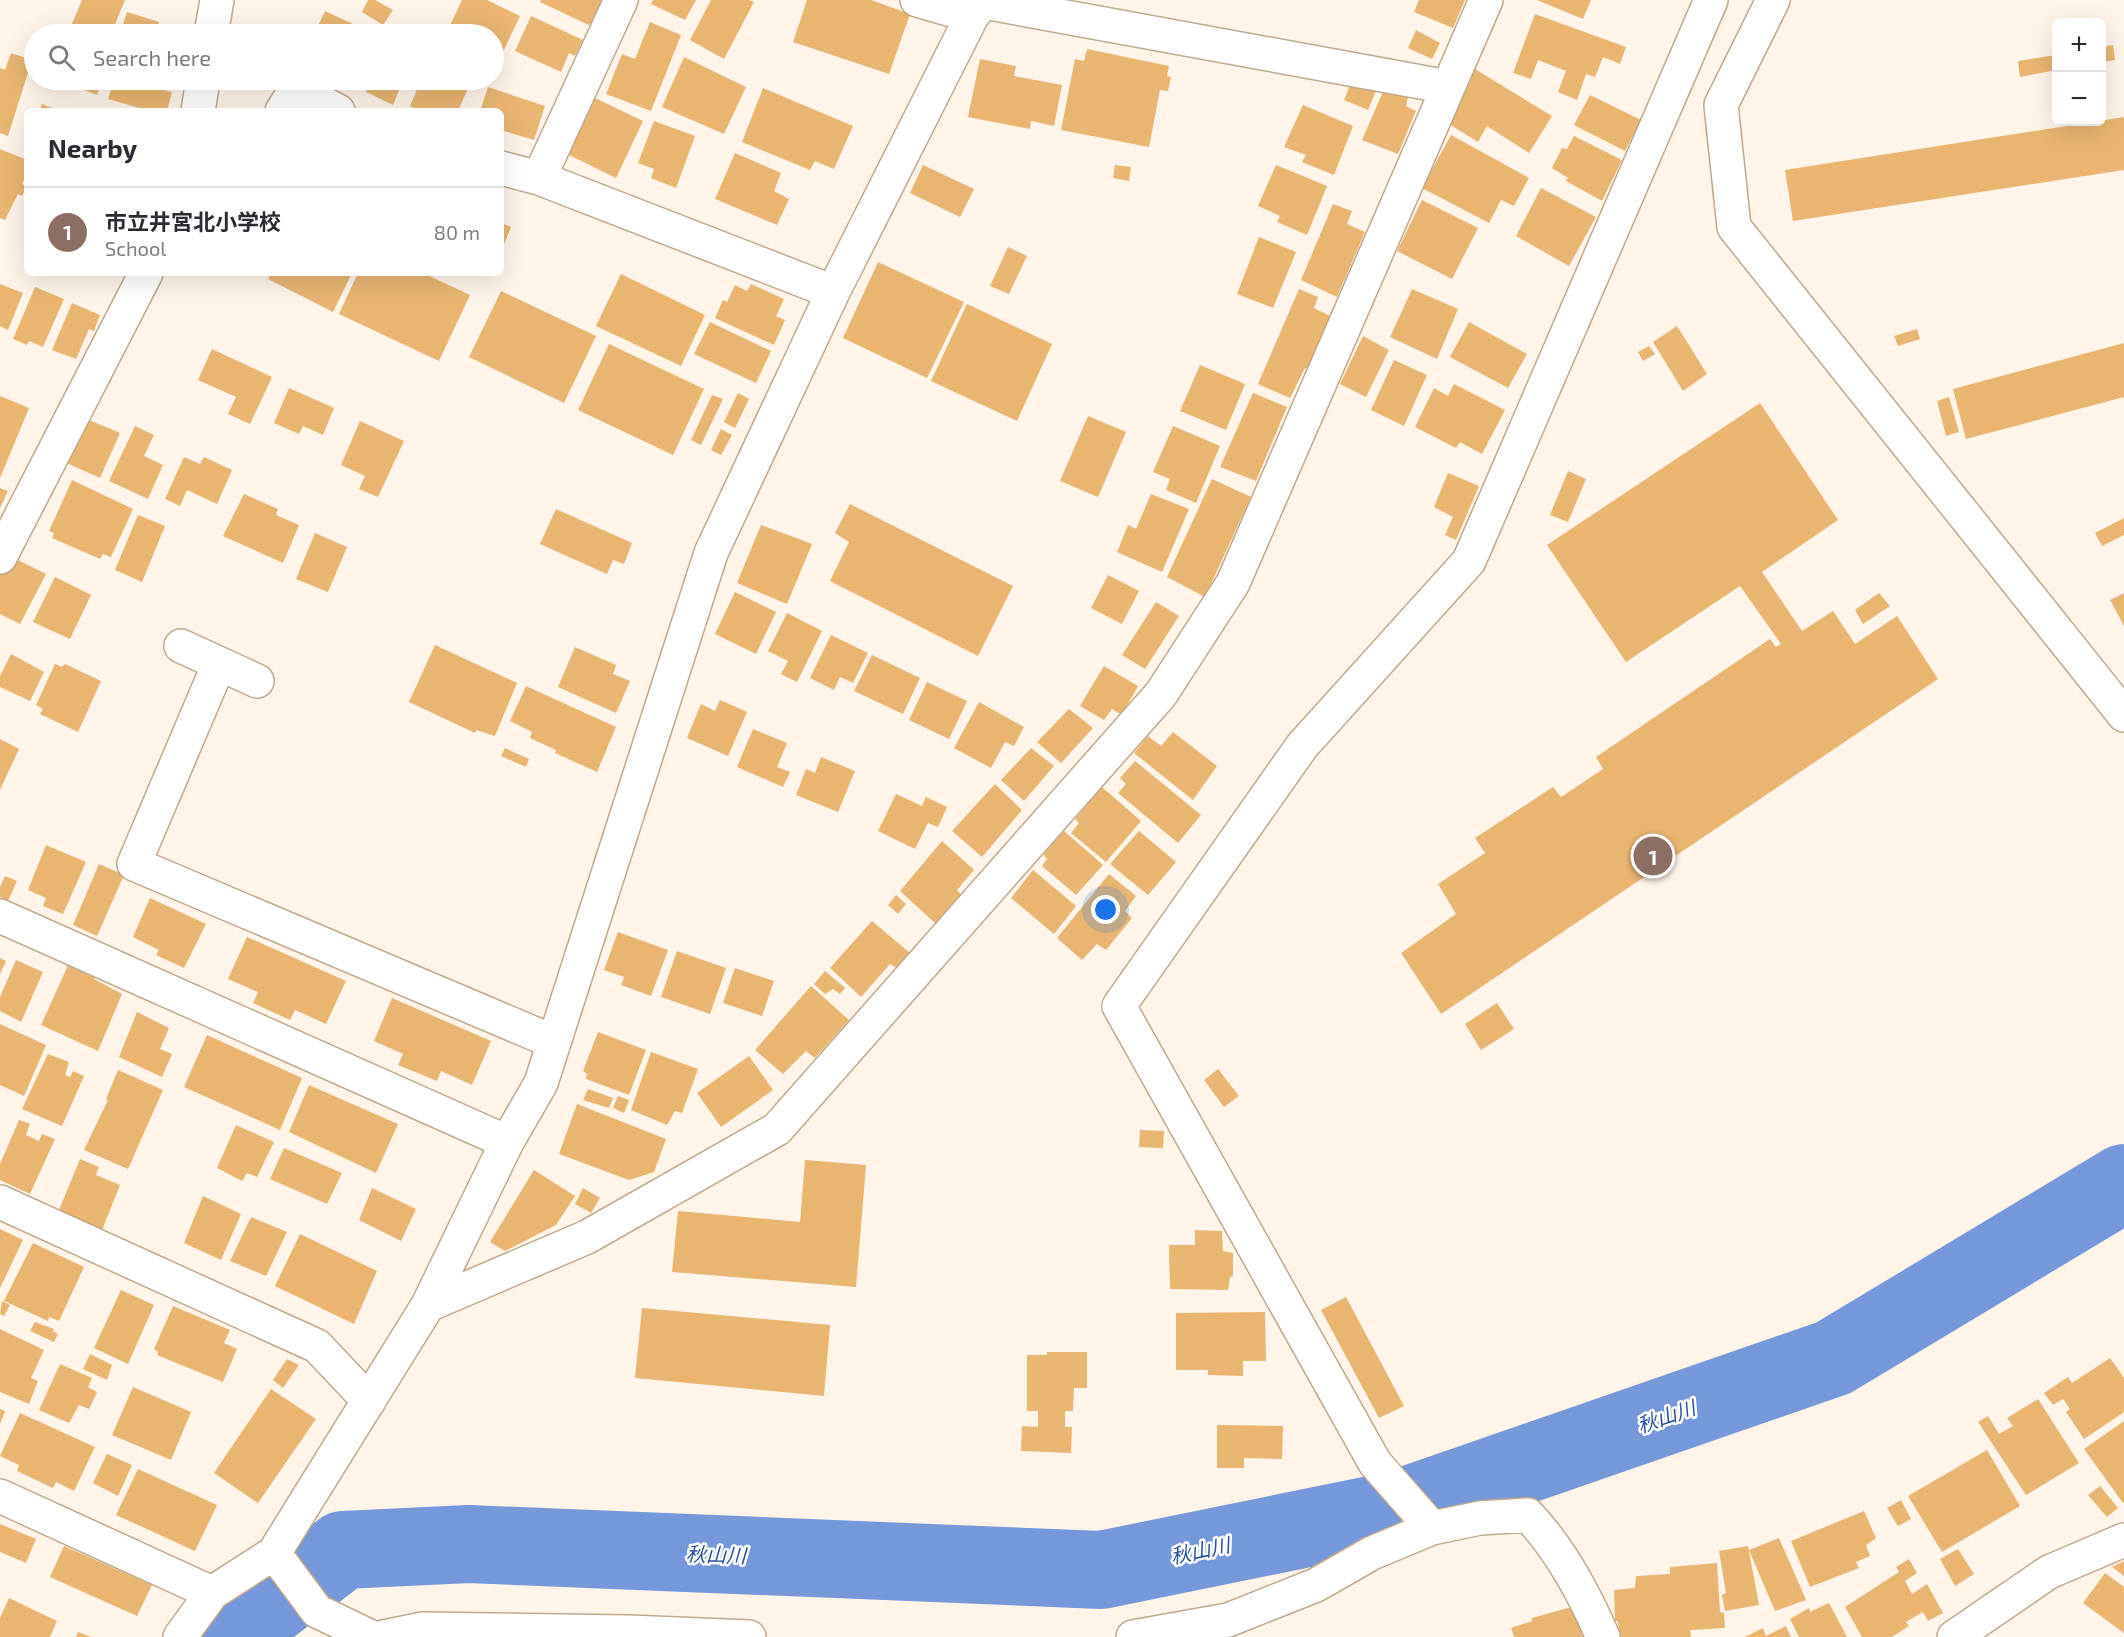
<!DOCTYPE html>
<meta charset="utf-8">
<style>
body{margin:0;font-family:"Exo 2","Noto Sans JP",sans-serif;background:#f2f2f3;color:#2b2b33}
.controls{position:absolute;right:18px;top:18px;display:grid;overflow:hidden;border-radius:9px;box-shadow:0 6px 24px #0002}
.controls button{width:54px;height:54px;display:grid;place-items:center;padding:0;border:0;border-bottom:2px solid #e1e1e2;background:#fff;color:#2b2b33;font:30px sans-serif}
.you{position:absolute;left:1106px;top:910px;width:21px;height:21px;margin:-15px;border:4px solid #fff;border-radius:50%;background:#1a73e8;box-shadow:0 0 0 9px #1a73e833}
.badge{display:grid;place-items:center;width:39px;height:39px;border-radius:50%;background:#0f766e;color:#fff;font-size:20px;font-weight:700}
.pin{position:absolute;translate:-50% -50%;border:3px solid #fff;box-shadow:0 2px 6px #0006}
.list{margin:0;padding:0;list-style:none}
h2{display:flex;justify-content:space-between;align-items:center;height:78px;margin:0;padding:0 24px;font-size:26px}
h2 small{font-size:20px;font-weight:400;color:#7c7c81}
.list li{display:grid;grid-template-columns:39px 1fr auto;gap:18px;align-items:center;box-sizing:border-box;height:90px;padding:0 24px;border-top:2px solid #e1e1e2}
.list b{display:block;font-size:22px;white-space:nowrap}
.list p{margin:0;font-size:20px;white-space:nowrap;color:#7c7c81}
.list em{font-size:20px;font-style:normal;color:#7c7c81}
.icon{flex:none;width:33px;height:33px;fill:none;stroke:currentColor;stroke-width:2;stroke-linecap:round;stroke-linejoin:round}
.map{position:relative;flex:none;width:2124px;height:1637px;overflow:hidden}
.search{position:absolute;background:#fff;box-shadow:0 6px 24px #0002;left:24px;top:24px;width:480px;height:66px;display:flex;align-items:center;gap:15px;box-sizing:border-box;padding:0 21px;border-radius:33px;color:#7c7c81;font-size:22px}
.panel{position:absolute;background:#fff;box-shadow:0 6px 24px #0002;left:24px;top:108px;width:480px;height:168px;border-radius:9px}
.map>svg:first-child{display:block}
</style>
<div class="map">
<svg width="2124" height="1637" viewBox="0 0 2124 1637">
<rect width="100%" height="100%" fill="#fef4e8"/>
<g fill="none" stroke-linecap="round" stroke-linejoin="round">
<!-- river -->
<path stroke="#7498d9" stroke-width="78" d="M230,1637L343,1550L469,1544L1101,1570L1391,1511L1833,1358L2124,1183"/>
</g>
<!-- building -->
<path fill="#e9b571" d="M82,0H125L111,34L68,33Z
M368,0H375L393,10L383,25L362,12Z
M462,0H487L520,16L501,56L494,53V34H453L447,32Z
M541,0H603L591,26L540,2Z
M653,0H696L685,20L651,4Z
M711,0H749L754,2L724,59L690,40Z
M807,0H871L910,14L889,74L793,42Z
M1419,0H1465L1453,28L1414,12Z
M1537,0H1591L1583,19Z
M325,11L366,30L364,34H314Z
M127,12L159,22L155,34H120Z
M1535,14L1626,47L1620,64L1603,57L1595,77L1586,74L1577,100L1558,92L1566,71L1538,60L1531,79L1513,73Z
M531,16L583,40L575,56L569,53L561,72L515,51Z
M650,22L681,35L651,111L606,94L622,54L635,59Z
M1416,30L1440,43L1432,59L1408,48Z
M2113,45L2115,60L2102,62V47Z
M1087,49L1169,66L1167,76L1171,77L1168,91L1160,90L1149,147L1061,130L1075,59L1084,61Z
M11,53L32,60L8,136L0,133V68L5,70Z
M2056,55V70L2020,77L2018,61Z
M684,57L746,87L724,134L662,107Z
M980,59L1016,66L1014,76L1062,85L1054,126L1031,121L1030,129L968,117Z
M1475,69L1552,116L1529,153L1487,126L1478,142L1444,121Z
M1354,75L1378,86L1368,110L1344,100Z
M60,80H103L97,95Z
M114,80H154L152,87L172,92L167,111H150L108,99Z
M356,80H403L393,105L366,92L368,86Z
M421,80H454L469,86L458,111H421L410,106Z
M488,87L545,106L534,140L504,131L501,136V111H480Z
M1385,87L1408,97L1406,106L1416,111L1398,154L1362,140Z
M763,88L853,126L834,169L815,161L810,170L742,142Z
M1590,95L1641,120L1625,151L1574,125Z
M593,97L643,121L616,178L565,153Z
M42,104L60,111H39Z
M1303,105L1353,126L1334,175L1302,162L1306,155L1284,147Z
M2124,117V170L1793,221L1785,170Z
M654,121L695,136L676,188L651,178L654,169L638,163Z
M1451,135L1529,178L1514,206L1501,200L1489,223L1422,188Z
M1574,136L1622,160L1602,201L1566,181L1568,178L1552,168L1562,148L1567,149Z
M0,149L27,160V173L22,184L27,186L22,196L18,194L5,220L0,218Z
M735,153L781,173L774,191L789,199L777,225L715,199Z
M923,165L974,189L960,217L910,193Z
M1115,165L1131,167L1129,181L1113,178Z
M1276,165L1327,186L1307,235L1277,222L1280,216L1258,206Z
M1541,188L1596,217L1569,266L1516,236Z
M1422,200L1478,228L1452,279L1397,251Z
M1333,204L1352,211L1347,224L1365,232L1337,297L1301,280Z
M501,223L511,227L501,252Z
M1259,237L1296,252L1273,308L1237,294Z
M1008,247L1027,256L1009,294L990,286Z
M878,262L964,302L927,378L843,338Z
M271,273H352L333,312L268,279Z
M358,273H423L470,295L439,361L339,314Z
M621,274L705,315L681,366L596,326Z
M0,284L23,293L8,330L0,326Z
M751,284L784,299L776,316L785,320L774,345L715,318L723,300L727,302L735,285L747,291Z
M35,287L64,299L43,347L29,341L27,345L13,339Z
M1299,289L1318,297L1314,308L1330,316L1309,369L1305,368L1290,398L1258,384Z
M1412,289L1458,309L1437,359L1390,337Z
M501,291L596,336L564,403L469,357Z
M72,303L100,315L94,331L89,329L76,359L52,350Z
M967,304L1052,344L1017,421L931,381Z
M710,322L771,351L756,383L694,354Z
M1469,322L1527,354L1508,388L1450,357Z
M1677,326L1707,374L1683,391L1653,342Z
M1917,329L1920,339L1898,346L1894,336Z
M1363,336L1389,350L1366,397L1340,384Z
M2124,343V397L1966,439L1953,389Z
M609,344L704,389L673,455L578,410Z
M1649,346L1655,354L1643,361L1638,352Z
M212,349L272,377L250,424L228,414L236,397L198,380Z
M1394,360L1427,375L1404,426L1371,410Z
M1200,365L1245,384L1226,430L1180,411Z
M1454,384L1505,410L1482,454L1460,442L1456,448L1415,427L1434,388L1448,396Z
M289,388L334,408L323,435L303,426L299,434L274,423Z
M738,393L749,399L735,428L724,422Z
M1253,393L1287,407L1256,481L1220,467Z
M712,395L723,399L701,445L691,440Z
M0,396L29,408L0,478Z
M1949,397L1959,432L1946,436L1937,401Z
M1760,403L1838,520L1762,572L1802,631L1833,611L1855,644L1897,616L1938,679L1441,1014L1401,953L1456,914L1438,884L1485,853L1475,838L1553,787L1561,797L1603,769L1596,757L1770,639L1776,647L1781,644L1740,586L1626,662L1547,545Z
M1088,416L1126,432L1098,497L1060,481Z
M87,419L120,433L100,478L62,461Z
M360,421L404,441L378,497L359,489L365,476L341,465Z
M135,426L154,435L144,456L163,465L148,499L109,481Z
M1173,426L1220,446L1196,503L1166,490L1170,479L1153,472Z
M721,429L732,435L721,455L711,450Z
M184,457L200,464L204,457L232,470L217,504L187,490L180,506L165,499Z
M1568,471L1586,479L1568,522L1550,515Z
M1448,473L1479,486L1456,540L1445,535L1453,517L1434,507Z
M1212,479L1251,497L1205,597L1167,577Z
M72,480L133,509L111,557L103,554L100,559L52,538L54,533L49,531Z
M0,488L8,491L0,508Z
M244,494L278,509L276,515L299,525L283,563L223,536Z
M1151,494L1189,509L1162,572L1117,552L1128,525L1136,529Z
M850,504L1013,586L978,656L830,581L849,542L835,533Z
M556,509L632,543L624,564L613,560L607,574L540,544Z
M138,515L165,526L142,582L115,570Z
M2124,518V535L2102,546L2095,533Z
M761,525L812,544L787,604L737,583Z
M315,533L347,547L328,592L296,579Z
M10,556L46,574L20,624L0,614V575Z
M1108,575L1139,591L1122,624L1091,608Z
M55,577L91,595L70,639L33,622Z
M735,592L776,612L756,654L715,634Z
M1879,593L1890,606L1863,624L1855,610Z
M2124,593V626L2110,600Z
M1156,602L1179,616L1145,669L1122,655Z
M787,613L822,631L797,682L781,674L788,661L768,651Z
M831,635L868,653L853,683L840,677L834,690L810,678Z
M435,645L517,683L495,736L476,730L475,733L409,702Z
M575,647L616,665L613,674L630,681L616,713L558,687Z
M11,654L44,672L30,701L0,687V676Z
M872,655L920,678L903,714L854,691Z
M55,664L62,667L65,664L101,681L78,732L40,714L43,709L36,705Z
M1104,666L1138,686L1122,715L1112,709L1104,720L1080,706Z
M927,682L967,701L949,739L909,720Z
M526,686L616,727L597,772L555,753L556,750L530,738L532,732L510,721Z
M720,700L747,712L728,756L687,738L701,704L715,711Z
M979,702L1024,727L1014,746L1005,742L991,768L954,748Z
M1069,709L1093,728L1061,763L1037,742Z
M753,729L787,743L777,767L790,772L783,787L737,767Z
M1173,732L1217,766L1193,800L1134,753L1148,736L1161,746Z
M0,739L19,749L0,790Z
M505,748L529,759L526,767L501,756Z
M1031,748L1054,766L1024,801L1001,780Z
M821,757L855,771L838,812L796,795L806,769L815,773Z
M1135,761L1201,815L1178,843L1118,793L1126,784L1120,778Z
M995,784L1022,810L982,857L952,831Z
M1102,787L1141,821L1106,862L1071,833L1079,823L1075,819Z
M896,794L922,806L926,797L947,807L938,827L928,823L915,849L878,831Z
M1064,831L1103,865L1076,895L1042,866L1047,859L1043,854Z
M1139,831L1176,862L1148,895L1110,864Z
M942,841L974,870L957,890L962,896L936,924L900,891Z
M46,845L86,862L63,914L43,906L46,898L28,890Z
M99,864L124,875L97,936L73,925Z
M1033,870L1076,906L1054,934L1011,898Z
M1109,874L1136,896L1125,911L1132,918L1106,950L1097,944L1082,960L1057,938Z
M5,876L17,881L8,901L0,897V887Z
M896,895L906,904L898,914L888,905Z
M150,898L206,924L184,968L156,955L159,950L133,937Z
M872,921L910,953L897,968L890,964L861,997L830,968Z
M618,932L668,950L651,996L621,985L624,977L604,970Z
M247,937L346,981L326,1024L295,1010L290,1020L253,1003L258,992L228,979Z
M677,951L726,968L710,1014L661,997Z
M0,958L6,961L0,974Z
M16,960L43,972L21,1022L0,1011V997Z
M70,961L96,973L94,979L122,994L98,1051L41,1025Z
M735,968L774,981L762,1016L723,1003Z
M825,971L845,988L840,994L833,989L825,994L814,984Z
M811,986L849,1020L815,1058L806,1051L783,1074L755,1050Z
M392,998L491,1041L472,1085L441,1071L437,1081L398,1065L403,1054L374,1041Z
M1497,1003L1514,1029L1481,1050L1465,1024Z
M137,1012L169,1028L160,1049L172,1054L162,1077L119,1057Z
M0,1024L46,1045L24,1096L0,1085Z
M598,1032L646,1050L629,1095L586,1079L587,1074L583,1071Z
M207,1035L302,1078L280,1130L184,1087Z
M651,1052L698,1069L682,1113L675,1111L667,1125L631,1110Z
M48,1054L69,1062L65,1075L70,1077L73,1071L84,1076L62,1126L22,1109Z
M749,1056L773,1090L721,1127L697,1093Z
M1218,1069L1239,1096L1224,1107L1204,1080Z
M118,1070L163,1090L128,1169L84,1150L108,1100L106,1099Z
M309,1085L398,1124L376,1173L289,1132Z
M588,1089L613,1098L609,1108L583,1100Z
M618,1096L629,1100L624,1113L613,1108Z
M577,1104L666,1139L654,1172L629,1180L559,1154Z
M19,1120L30,1124L26,1135L39,1141L42,1134L55,1139L30,1194L0,1180V1164Z
M236,1125L274,1142L257,1177L247,1173L242,1181L217,1168Z
M1140,1130L1164,1131L1163,1148L1139,1147Z
M284,1148L342,1173L327,1204L270,1179Z
M80,1159L99,1167L96,1175L120,1185L102,1230L59,1210Z
M805,1160L866,1165L856,1287L672,1272L678,1211L800,1222Z
M534,1170L575,1196L556,1225L505,1251L490,1242Z
M372,1188L416,1209L401,1241L359,1220Z
M583,1188L600,1198L591,1213L575,1204Z
M203,1196L241,1214L221,1260L184,1243Z
M251,1217L287,1232L266,1276L230,1261Z
M0,1229L23,1240L0,1288Z
M1195,1230L1222,1231L1223,1251L1233,1253V1276L1230,1277L1228,1290L1170,1289L1169,1245H1195Z
M300,1234L377,1271L354,1324L275,1286Z
M33,1243L84,1267L59,1321L49,1317L48,1321L4,1301Z
M121,1290L154,1305L128,1364L94,1348Z
M1346,1297L1404,1406L1379,1418L1321,1310Z
M2,1301L10,1305L4,1316L0,1314Z
M173,1306L230,1330L224,1343L237,1349L223,1382L157,1355L158,1352L154,1349Z
M642,1308L830,1325L824,1396L635,1378Z
M1265,1312L1266,1361H1243V1376L1208,1375V1370H1176V1313Z
M35,1322L54,1329L53,1331L58,1334L54,1342L30,1331Z
M0,1329L44,1350L31,1378L38,1381L29,1404L0,1392Z
M1047,1352H1087V1388H1074L1073,1411H1065V1427H1072L1071,1453L1021,1451L1022,1426L1038,1427V1411H1027V1355H1047Z
M90,1354L112,1365L107,1380L83,1369Z
M2110,1358L2124,1378V1412L2084,1439L2066,1412L2070,1409L2063,1399L2053,1405L2044,1393L2068,1377L2072,1383Z
M287,1359L299,1365L283,1388L273,1380Z
M60,1364L92,1378L88,1387L97,1392L89,1409L79,1405L69,1423L39,1410Z
M133,1387L191,1412L171,1460L112,1435Z
M271,1389L316,1419L258,1503L214,1473Z
M2038,1399L2079,1463L2026,1495L1978,1422L1988,1416L1999,1434L2013,1426L2007,1418Z
M0,1409L5,1411L0,1424Z
M20,1413L95,1447L74,1491L56,1482L53,1488L17,1471L19,1465L0,1456Z
M2124,1421V1502L2123,1503L2084,1449Z
M1217,1425L1283,1426L1282,1459L1244,1458V1468H1217Z
M1987,1450L2020,1506L1942,1552L1908,1496Z
M107,1454L132,1465L118,1496L93,1483Z
M138,1469L217,1505L195,1551L116,1515Z
M2100,1486L2118,1508L2107,1517L2088,1495Z
M1901,1500L1911,1519L1898,1526L1887,1508Z
M1864,1511L1876,1538L1866,1545L1870,1556L1856,1562L1859,1568L1810,1587L1791,1541Z
M0,1524L36,1539L26,1563L0,1552Z
M1779,1538L1806,1600L1775,1611L1749,1550Z
M64,1546L152,1585L137,1616L50,1577Z
M1748,1546L1759,1605L1725,1611L1722,1595L1726,1593L1719,1551Z
M1958,1549L1974,1574L1955,1586L1940,1559Z
M1909,1559L1917,1573L1905,1581L1912,1594L1927,1584L1943,1613L1928,1621L1923,1612L1906,1622L1909,1626L1892,1637H1862L1845,1607L1899,1572L1896,1567Z
M2124,1561V1576L2112,1567Z
M1717,1563L1720,1612L1724,1613L1725,1628L1690,1630L1691,1637H1619L1618,1621H1615L1614,1590L1635,1588L1636,1576L1670,1574V1567Z
M2105,1573L2124,1587V1633L2083,1603Z
M9,1598L57,1621L50,1637H0V1618Z
M1829,1603L1847,1637H1799L1790,1619L1809,1608L1810,1612Z
M1575,1606L1583,1637H1514L1511,1628L1532,1621V1618Z
M1786,1626L1791,1637H1745L1763,1628L1766,1636Z
M78,1632L91,1637H76Z"/>
<g fill="none" stroke-linecap="round" stroke-linejoin="round">
<defs>
<path id="minor" d="M917,0L972,16
M1773,0L1721,105L1734,227L2124,715
M984,2L1448,87
M211,34L217,0
M198,111L203,80
M282,111L296,89L338,111
M501,168L539,178L833,292
M539,178L621,0
M0,557L146,273
M181,646L257,681
M219,664L134,864L554,1042
M0,916L507,1142
M0,1202L317,1346L369,1401
M428,1305L587,1237L777,1129L1161,694L1233,583L1486,0
M0,1496L212,1593
M1432,1528L1375,1463L1119,1006L1302,746L1469,561L1711,0
M274,1553L317,1611L371,1637
M180,1637L212,1593L274,1553L428,1305L507,1142L541,1083L711,553L833,292L972,16L985,0
M384,1637L423,1629L629,1632L749,1637
M1133,1637L1228,1620L1316,1585L1372,1553L1432,1528L1480,1518L1528,1515C1561,1550 1584,1593 1603,1637
M1954,1637L2049,1572L2124,1540"/>
</defs>
<!-- minor casing -->
<use href="#minor" stroke="#c0a88b" stroke-width="36"/>
<!-- minor -->
<use href="#minor" stroke="#fff" stroke-width="33"/>
</g>
<g text-anchor="middle" dominant-baseline="central" stroke-width="5" stroke-linejoin="round" paint-order="stroke">
<!-- water labels -->
<g font-size="20" font-style="italic" fill="#28519f" stroke="#fff">
<text transform="translate(1666 1416) rotate(-19)">秋山川</text>
<text transform="translate(1200 1550) rotate(-12)">秋山川</text>
<text transform="translate(716 1554) rotate(2)">秋山川</text>
</g>
</g>
</svg>
<div class="controls">
<button>+</button>
<button>−</button>
</div>
<div class="you"></div>
<div class="pin badge" style="left:1653px;top:856px;background:#8d6e63">1</div>
<div class="search"><svg class="icon" aria-label="search" viewBox="0 0 24 24"><circle cx="10" cy="10" r="6"/><path d="M15 15l6 6"/></svg>Search here</div>
<section class="panel">
<h2>Nearby<small></small></h2>
<ul class="list">
<li><span class="badge" style="background:#8d6e63">1</span><div><b>市立井宮北小学校</b><p>School</p></div><em>80 m</em></li>
</ul>
</section>
</div>
